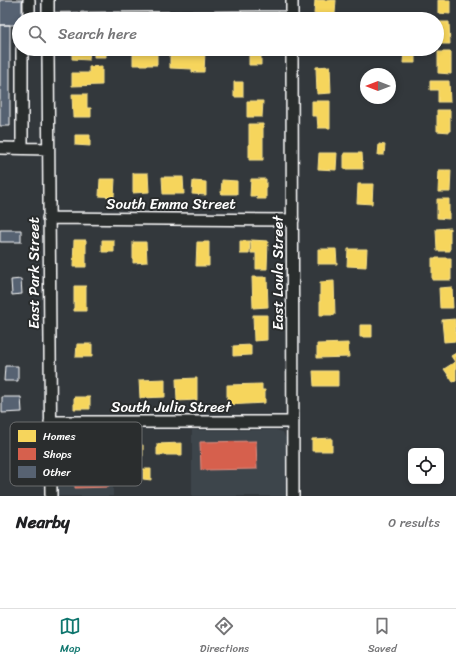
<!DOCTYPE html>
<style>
body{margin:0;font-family:Sriracha,sans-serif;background:#f6f6f6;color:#202124}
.controls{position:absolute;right:12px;bottom:12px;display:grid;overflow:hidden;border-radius:6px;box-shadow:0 2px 6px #0003}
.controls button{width:36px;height:36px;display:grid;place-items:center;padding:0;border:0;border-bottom:1px solid #e0e0e0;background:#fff;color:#202124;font:20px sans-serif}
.compass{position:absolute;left:360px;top:68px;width:36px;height:36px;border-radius:50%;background:#fff;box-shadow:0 2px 6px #0003;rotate:270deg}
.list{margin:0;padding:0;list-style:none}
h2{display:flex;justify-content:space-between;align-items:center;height:52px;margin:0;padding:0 16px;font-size:17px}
h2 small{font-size:13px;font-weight:400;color:#757577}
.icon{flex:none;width:22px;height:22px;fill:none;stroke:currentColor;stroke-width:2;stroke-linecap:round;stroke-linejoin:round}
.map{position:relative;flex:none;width:456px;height:496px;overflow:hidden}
.search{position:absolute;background:#fff;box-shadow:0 2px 6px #0003;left:12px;right:12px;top:12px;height:44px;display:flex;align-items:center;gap:10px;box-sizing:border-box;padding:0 14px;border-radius:22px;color:#757577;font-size:15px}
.sheet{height:112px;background:#fff}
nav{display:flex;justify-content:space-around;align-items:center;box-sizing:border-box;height:56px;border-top:1px solid #e0e0e0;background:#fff;font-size:11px;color:#757577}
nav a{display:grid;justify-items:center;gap:2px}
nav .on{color:#0f766e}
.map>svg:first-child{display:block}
</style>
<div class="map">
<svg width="456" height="496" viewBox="0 0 456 496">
<rect width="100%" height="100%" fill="#33383c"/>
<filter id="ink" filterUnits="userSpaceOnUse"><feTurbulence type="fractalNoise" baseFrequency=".025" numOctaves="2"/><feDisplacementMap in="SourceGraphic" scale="8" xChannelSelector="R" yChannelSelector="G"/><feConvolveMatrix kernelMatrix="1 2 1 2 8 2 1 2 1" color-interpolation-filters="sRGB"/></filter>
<g filter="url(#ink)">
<!-- built -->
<path fill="#3e454c" d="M66,428H113V496H55L56,435L60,430Z
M192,430H276L283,432L287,441V496H192Z"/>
<!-- homes -->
<path fill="#f6d55c" stroke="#f9e28d" d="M315,0H336L335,14H314Z
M438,0H450V14L438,13Z
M438,22H449L450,44H437Z
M72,49H90L89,60L72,59Z
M94,49H106V57H94Z
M249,49H261V65H249Z
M314,49H339V51L314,52Z
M404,50H415V63H403Z
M133,51H157V65H133Z
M170,51L205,52L204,72H192V69L170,68Z
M438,52H451V74L438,73Z
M102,66V85L72,86V73H89V67Z
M330,66L331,93L317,94L316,67Z
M430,81H449L450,102H438V90H430Z
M234,82H243V97H234Z
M72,94H87V108H91V117H73Z
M247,101H263L262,117H247Z
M312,101H330V128H318L317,116H312Z
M437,110H450V132L437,131Z
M249,124H263V160H249Z
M75,135H90V146L75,145Z
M379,144L385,145L384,155H378Z
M319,153H337L336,170L318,169Z
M344,153H362L363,169H344Z
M439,170H451L450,192H438Z
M133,173H148L149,192L133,193Z
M162,177H183L184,194H163Z
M100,179H115L114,197L99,196Z
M251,179H266V199H257V196H250Z
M222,180L237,181V194H221Z
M193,181L206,182V195L192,194Z
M358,184H373L372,204L357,203Z
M437,199H449V219L437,218Z
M450,228V251H437L436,229Z
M74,240H86V267H73Z
M102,240H114V252H102Z
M251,240L268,241L267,269H256V253H251Z
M240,241H250L249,254H240Z
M133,242H146L147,262L133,263Z
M197,242H209V266H196Z
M318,249H336L337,264H318Z
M348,249H367L366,267L347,266Z
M432,258H451V280H432Z
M252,277H267L268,307L253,308Z
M334,281L335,315H320V282Z
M74,286H86V311H74Z
M452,287L453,308H440L439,288Z
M253,315H267V340L254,341Z
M455,319L456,341L444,342L442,320Z
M360,325H372V337H360Z
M348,343L349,357L317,358V344Z
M77,344H92V357H76Z
M251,345V355L233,356V346Z
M456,353V381L453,382L444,369L455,362L451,356Z
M313,371H338V386H314Z
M197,378V400L177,401L176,379Z
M165,379V397L140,398L139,380Z
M262,384V390H265V403L227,405V385Z
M74,397H90V409H74Z
M332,438V451H312V439Z
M182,443V455H157V444Z
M143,445V456L119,457V446Z
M143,469H151V480L143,479Z"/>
<!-- shops -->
<path fill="#d6604d" stroke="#e29082" d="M256,441L257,469L201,470L200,442Z
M75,461H103V483H109V487L75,488Z"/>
<!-- building -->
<path fill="#576272" stroke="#fff" d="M0,0H22V19H19V25H0Z
M0,25H10V126H0Z
M0,230H21V242H0Z
M21,279L22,294L12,295L11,280Z
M5,366H18V381H4Z
M2,397H21L22,412L2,413Z"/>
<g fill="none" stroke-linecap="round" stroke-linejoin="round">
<defs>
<path id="minor" d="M48,0V19L292,17
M292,0V19
M29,19V0
M22,49V148
M48,49L51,496
M292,49L293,496
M0,148L48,149
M48,218L293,220
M50,422H293"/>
</defs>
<!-- minor casing -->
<use href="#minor" stroke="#fff" stroke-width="14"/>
<!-- minor -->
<use href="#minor" stroke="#2a2d2e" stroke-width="11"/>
</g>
</g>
<g text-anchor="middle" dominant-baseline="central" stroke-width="4" stroke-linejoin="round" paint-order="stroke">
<!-- street labels -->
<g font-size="15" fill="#fff" stroke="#2a2d2e">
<text x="171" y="204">South Emma Street</text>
<text transform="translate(34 273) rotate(-90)">East Park Street</text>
<text transform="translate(278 273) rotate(-90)">East Loula Street</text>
<text x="171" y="407">South Julia Street</text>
</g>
</g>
<!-- legend -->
<rect x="10" y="422" width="132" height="64" rx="6" fill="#2a2d2e" stroke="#6a6c6d" stroke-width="1"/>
<rect x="18" y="430" width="18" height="12" fill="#f6d55c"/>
<rect x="18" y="448" width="18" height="12" fill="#d6604d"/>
<rect x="18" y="466" width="18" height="12" fill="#576272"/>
<g font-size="11" fill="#fff">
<text x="43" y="440">Homes</text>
<text x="43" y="458">Shops</text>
<text x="43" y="476">Other</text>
</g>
</svg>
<div class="controls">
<button><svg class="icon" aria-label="locate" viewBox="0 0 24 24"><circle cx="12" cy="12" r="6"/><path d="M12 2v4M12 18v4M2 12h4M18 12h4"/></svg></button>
</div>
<svg class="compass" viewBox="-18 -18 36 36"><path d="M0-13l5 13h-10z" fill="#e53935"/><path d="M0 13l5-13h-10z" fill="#757577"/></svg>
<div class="search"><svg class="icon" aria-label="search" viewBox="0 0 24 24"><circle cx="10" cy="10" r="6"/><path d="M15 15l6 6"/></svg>Search here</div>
</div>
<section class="sheet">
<h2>Nearby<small>0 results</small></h2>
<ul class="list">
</ul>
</section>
<nav>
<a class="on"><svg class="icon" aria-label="map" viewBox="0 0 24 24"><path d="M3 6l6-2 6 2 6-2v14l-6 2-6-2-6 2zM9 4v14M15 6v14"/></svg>Map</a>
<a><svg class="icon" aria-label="directions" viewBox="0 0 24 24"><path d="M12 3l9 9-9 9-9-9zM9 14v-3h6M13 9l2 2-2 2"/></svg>Directions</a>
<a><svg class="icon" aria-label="saved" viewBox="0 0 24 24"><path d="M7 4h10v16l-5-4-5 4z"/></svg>Saved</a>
</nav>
